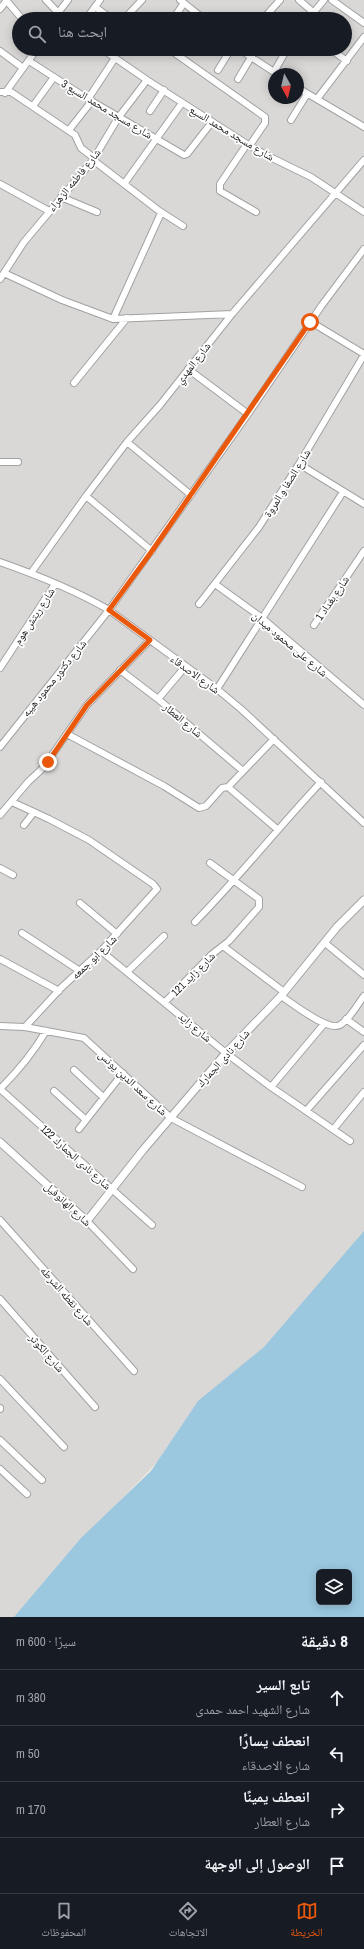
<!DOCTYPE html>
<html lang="ar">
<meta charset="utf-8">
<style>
body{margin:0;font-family:"Archivo Narrow","Noto Naskh Arabic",sans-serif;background:#20242c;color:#f1f3f6;direction:rtl}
.controls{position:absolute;right:12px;bottom:12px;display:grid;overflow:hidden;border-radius:6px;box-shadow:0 2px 10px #0003}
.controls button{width:36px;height:36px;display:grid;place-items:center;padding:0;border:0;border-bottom:1px solid #363941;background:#171b24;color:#f1f3f6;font:20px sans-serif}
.compass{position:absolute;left:268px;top:68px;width:36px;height:36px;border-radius:50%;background:#171b24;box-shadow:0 2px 10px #0003;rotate:172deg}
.stop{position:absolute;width:12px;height:12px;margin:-9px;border:3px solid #ea580c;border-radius:50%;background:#fff}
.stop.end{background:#ea580c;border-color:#fff;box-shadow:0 1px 4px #0008}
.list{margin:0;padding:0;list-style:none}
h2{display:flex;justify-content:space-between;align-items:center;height:52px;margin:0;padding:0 16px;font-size:17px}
h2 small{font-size:13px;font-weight:400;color:#9ea1a6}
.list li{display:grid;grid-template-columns:26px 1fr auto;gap:12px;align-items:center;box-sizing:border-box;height:56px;padding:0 16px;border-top:1px solid #363941}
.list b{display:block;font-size:15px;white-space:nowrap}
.list p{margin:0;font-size:13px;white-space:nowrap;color:#9ea1a6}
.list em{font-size:13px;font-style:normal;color:#9ea1a6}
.icon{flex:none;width:22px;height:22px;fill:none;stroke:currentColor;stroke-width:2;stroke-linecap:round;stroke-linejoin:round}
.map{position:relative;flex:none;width:364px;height:1617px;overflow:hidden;direction:ltr}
.search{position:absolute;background:#171b24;box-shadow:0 2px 10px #0003;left:12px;right:12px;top:12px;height:44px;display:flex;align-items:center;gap:10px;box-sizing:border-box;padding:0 14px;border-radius:22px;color:#9ea1a6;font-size:15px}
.sheet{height:276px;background:#171b24}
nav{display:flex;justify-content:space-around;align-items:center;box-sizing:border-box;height:56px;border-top:1px solid #363941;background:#171b24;font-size:11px;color:#9ea1a6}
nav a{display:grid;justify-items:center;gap:2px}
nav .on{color:#ea580c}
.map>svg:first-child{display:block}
</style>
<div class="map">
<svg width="364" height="1617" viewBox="0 0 364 1617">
<rect width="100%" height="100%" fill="#edeadf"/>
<!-- residential -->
<path fill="#d9d8d7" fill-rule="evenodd" d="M0,0H364V1247L114,1507L28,1617H0ZM19,19H345V49H19ZM274,74H298V98H274Z"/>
<!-- water -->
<path fill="#9bc8df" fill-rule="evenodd" d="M364,1231V1617H14L81,1538L151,1471L198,1401L264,1347ZM319,1572H349V1602H319Z"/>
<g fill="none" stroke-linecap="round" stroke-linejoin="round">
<defs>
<path id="minor" d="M6,0L22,19
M46,0L64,19
M180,0L204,19
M299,0L313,12
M332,0L364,23
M95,7L112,19
M0,9L7,0
M58,13L68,0
M86,19L100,0
M124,19L142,0
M173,19L184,3
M263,19L280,0
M308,19L324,0
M102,49L147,80L247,144L268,156L311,177L364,212
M169,49L265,117V123L250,145
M239,49L277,74
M330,49L347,61
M0,51L23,68
M29,61L88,99L184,155L187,154L212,122
M218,70L231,49
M274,72L287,49
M238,79L256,49
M298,88L364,127
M0,92H11L75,135L81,148L94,158
M5,93L37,49
M88,99L115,58
M317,99L364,37
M33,106L54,77
M150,111L164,90
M291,120L307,94
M69,130L91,102
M247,144L220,184V191L256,212
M93,160L158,210L183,226
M0,184L49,211
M124,184L182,103
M61,197L97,212
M4,273L62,300L113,319L232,314
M0,279L24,242L93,160L118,118L147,80
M113,319L161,213
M311,322L364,354
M188,369L248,414
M74,383L127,318
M127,442L191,495
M0,462H18
M299,464L364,504
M86,496L152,551
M0,562C37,575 75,590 109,610L217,689L241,709L364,823
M31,573L86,496L127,442L160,405L232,314L364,160
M215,584L262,618L364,705
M199,604L259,527L299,464L364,355
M314,625L364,551
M0,668L55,584
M120,670L158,699L243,771
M217,689L343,492
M158,699L185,667
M67,734L164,786L199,808L206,806L222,788L228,787L277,829
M0,747L109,610L248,414L322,305L364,249
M228,787L274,739
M12,802L49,819L89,840L153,884L157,889L101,951L61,988L25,1027
M0,815L28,782L43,768L87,705L150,640
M24,825L34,812
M0,868L13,875
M80,903L117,934
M195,922C239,877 278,828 321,782
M22,933L80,971
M325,943L364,975
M223,946L284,992
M101,951L226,1053L271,1087L350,1141
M0,959L59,991
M127,972L164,936
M281,996C292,1003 328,1032 340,1025C350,1019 357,1005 364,996
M165,1002L211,955L229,941L259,907V899L210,863
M346,1019L364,1032
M0,1026L25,1027L84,1038L171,1118L302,1187
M74,1070L103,1097
M271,1087L324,1024
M0,1089L152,1225
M0,1089C18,1071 33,1053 46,1031
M54,1091L86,1120
M306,1111L364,1045
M336,1126L364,1092
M79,1129L123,1073
M0,1220L134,1371
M87,1221L133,1269
M0,1299L95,1407
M0,1379L64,1447
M0,1408V1409
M0,1440L42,1480
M0,1469L27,1494"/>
<path id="tertiary" d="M0,1142L87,1221L143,1150L226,1053L281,996L337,927L364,900"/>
</defs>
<!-- minor casing -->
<use href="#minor" stroke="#a2a2a2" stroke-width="8"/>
<!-- tertiary casing -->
<use href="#tertiary" stroke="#a2a2a2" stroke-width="9"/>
<!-- minor -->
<use href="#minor" stroke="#fff" stroke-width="6"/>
<!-- tertiary -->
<use href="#tertiary" stroke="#fff" stroke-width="7"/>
</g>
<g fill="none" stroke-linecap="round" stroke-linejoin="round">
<!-- route -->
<path stroke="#ea580c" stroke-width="5" d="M48,762L87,705L150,640L109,610L152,551L310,322"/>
</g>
<g text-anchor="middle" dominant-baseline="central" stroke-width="3.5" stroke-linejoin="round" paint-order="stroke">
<!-- street labels -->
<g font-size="11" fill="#1b1b1b" stroke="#fff">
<text transform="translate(107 109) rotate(31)">شارع مسجد محمد السبع 3</text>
<text transform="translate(232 133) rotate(31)">شارع مسجد محمد السبع</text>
<text transform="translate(74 180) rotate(-51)">شارع فاطمه الزهراء</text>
<text transform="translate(193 363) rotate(-52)">شارع المهدي</text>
<text transform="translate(287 483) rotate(-58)">شارع الصفا و المروة</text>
<text transform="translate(332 598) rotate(-56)">شارع بغداد 1</text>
<text transform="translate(34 616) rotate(-57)">شارع ريتش هوم</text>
<text transform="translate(290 644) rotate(40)">شارع على محمود ميدان</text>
<text transform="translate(195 674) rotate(36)">شارع الاصدقاء</text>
<text transform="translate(54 678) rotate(-51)">شارع دكتور محمود هيبه</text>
<text transform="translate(183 720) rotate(40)">شارع العطار</text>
<text transform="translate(94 957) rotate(-44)">شارع ابو جمعه</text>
<text transform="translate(193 974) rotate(-45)">شارع زايد 121</text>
<text transform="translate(195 1027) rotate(40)">شارع زايد</text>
<text transform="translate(223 1058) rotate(-48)">شارع نادى الجمارك</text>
<text transform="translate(133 1083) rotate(43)">شارع سعد الدين يونس</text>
<text transform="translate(76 1157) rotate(42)">شارع نادى الجمارك 122</text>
<text transform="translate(68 1204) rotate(43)">شارع الهانوفيل</text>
<text transform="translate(67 1296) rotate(49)">شارع نقطه الشرطه</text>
<text transform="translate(47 1353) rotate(49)">شارع الكوثر</text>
</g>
</g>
</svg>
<div class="controls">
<button><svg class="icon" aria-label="layers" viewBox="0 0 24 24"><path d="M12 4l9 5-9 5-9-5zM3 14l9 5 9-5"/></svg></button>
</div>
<svg class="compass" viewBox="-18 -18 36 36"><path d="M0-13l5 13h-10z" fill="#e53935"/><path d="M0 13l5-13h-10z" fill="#9ea1a6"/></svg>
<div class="stop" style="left:310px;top:322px"></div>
<div class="stop end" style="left:48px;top:762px"></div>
<div class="search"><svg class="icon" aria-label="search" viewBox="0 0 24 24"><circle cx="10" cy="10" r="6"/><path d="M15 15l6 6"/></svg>ابحث هنا</div>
</div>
<section class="sheet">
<h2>8 دقيقة<small>سيرًا · 600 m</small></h2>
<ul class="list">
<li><svg class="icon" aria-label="ahead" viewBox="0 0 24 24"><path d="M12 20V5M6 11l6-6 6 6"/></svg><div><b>تابع السير</b><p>شارع الشهيد احمد حمدى</p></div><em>380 m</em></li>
<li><svg class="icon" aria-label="left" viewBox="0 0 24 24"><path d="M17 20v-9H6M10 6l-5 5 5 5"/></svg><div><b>انعطف يسارًا</b><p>شارع الاصدقاء</p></div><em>50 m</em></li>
<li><svg class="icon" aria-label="right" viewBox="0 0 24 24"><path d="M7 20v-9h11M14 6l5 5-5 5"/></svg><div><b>انعطف يمينًا</b><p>شارع العطار</p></div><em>170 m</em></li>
<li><svg class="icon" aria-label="arrive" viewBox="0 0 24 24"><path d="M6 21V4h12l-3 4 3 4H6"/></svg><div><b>الوصول إلى الوجهة</b></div></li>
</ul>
</section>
<nav>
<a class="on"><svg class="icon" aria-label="map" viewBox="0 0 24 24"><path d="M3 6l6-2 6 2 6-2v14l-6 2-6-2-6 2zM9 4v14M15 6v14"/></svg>الخريطة</a>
<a><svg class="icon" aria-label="directions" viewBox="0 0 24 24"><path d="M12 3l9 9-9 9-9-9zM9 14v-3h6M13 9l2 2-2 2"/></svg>الاتجاهات</a>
<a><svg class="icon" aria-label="saved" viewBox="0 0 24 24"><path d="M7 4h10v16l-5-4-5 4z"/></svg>المحفوظات</a>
</nav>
